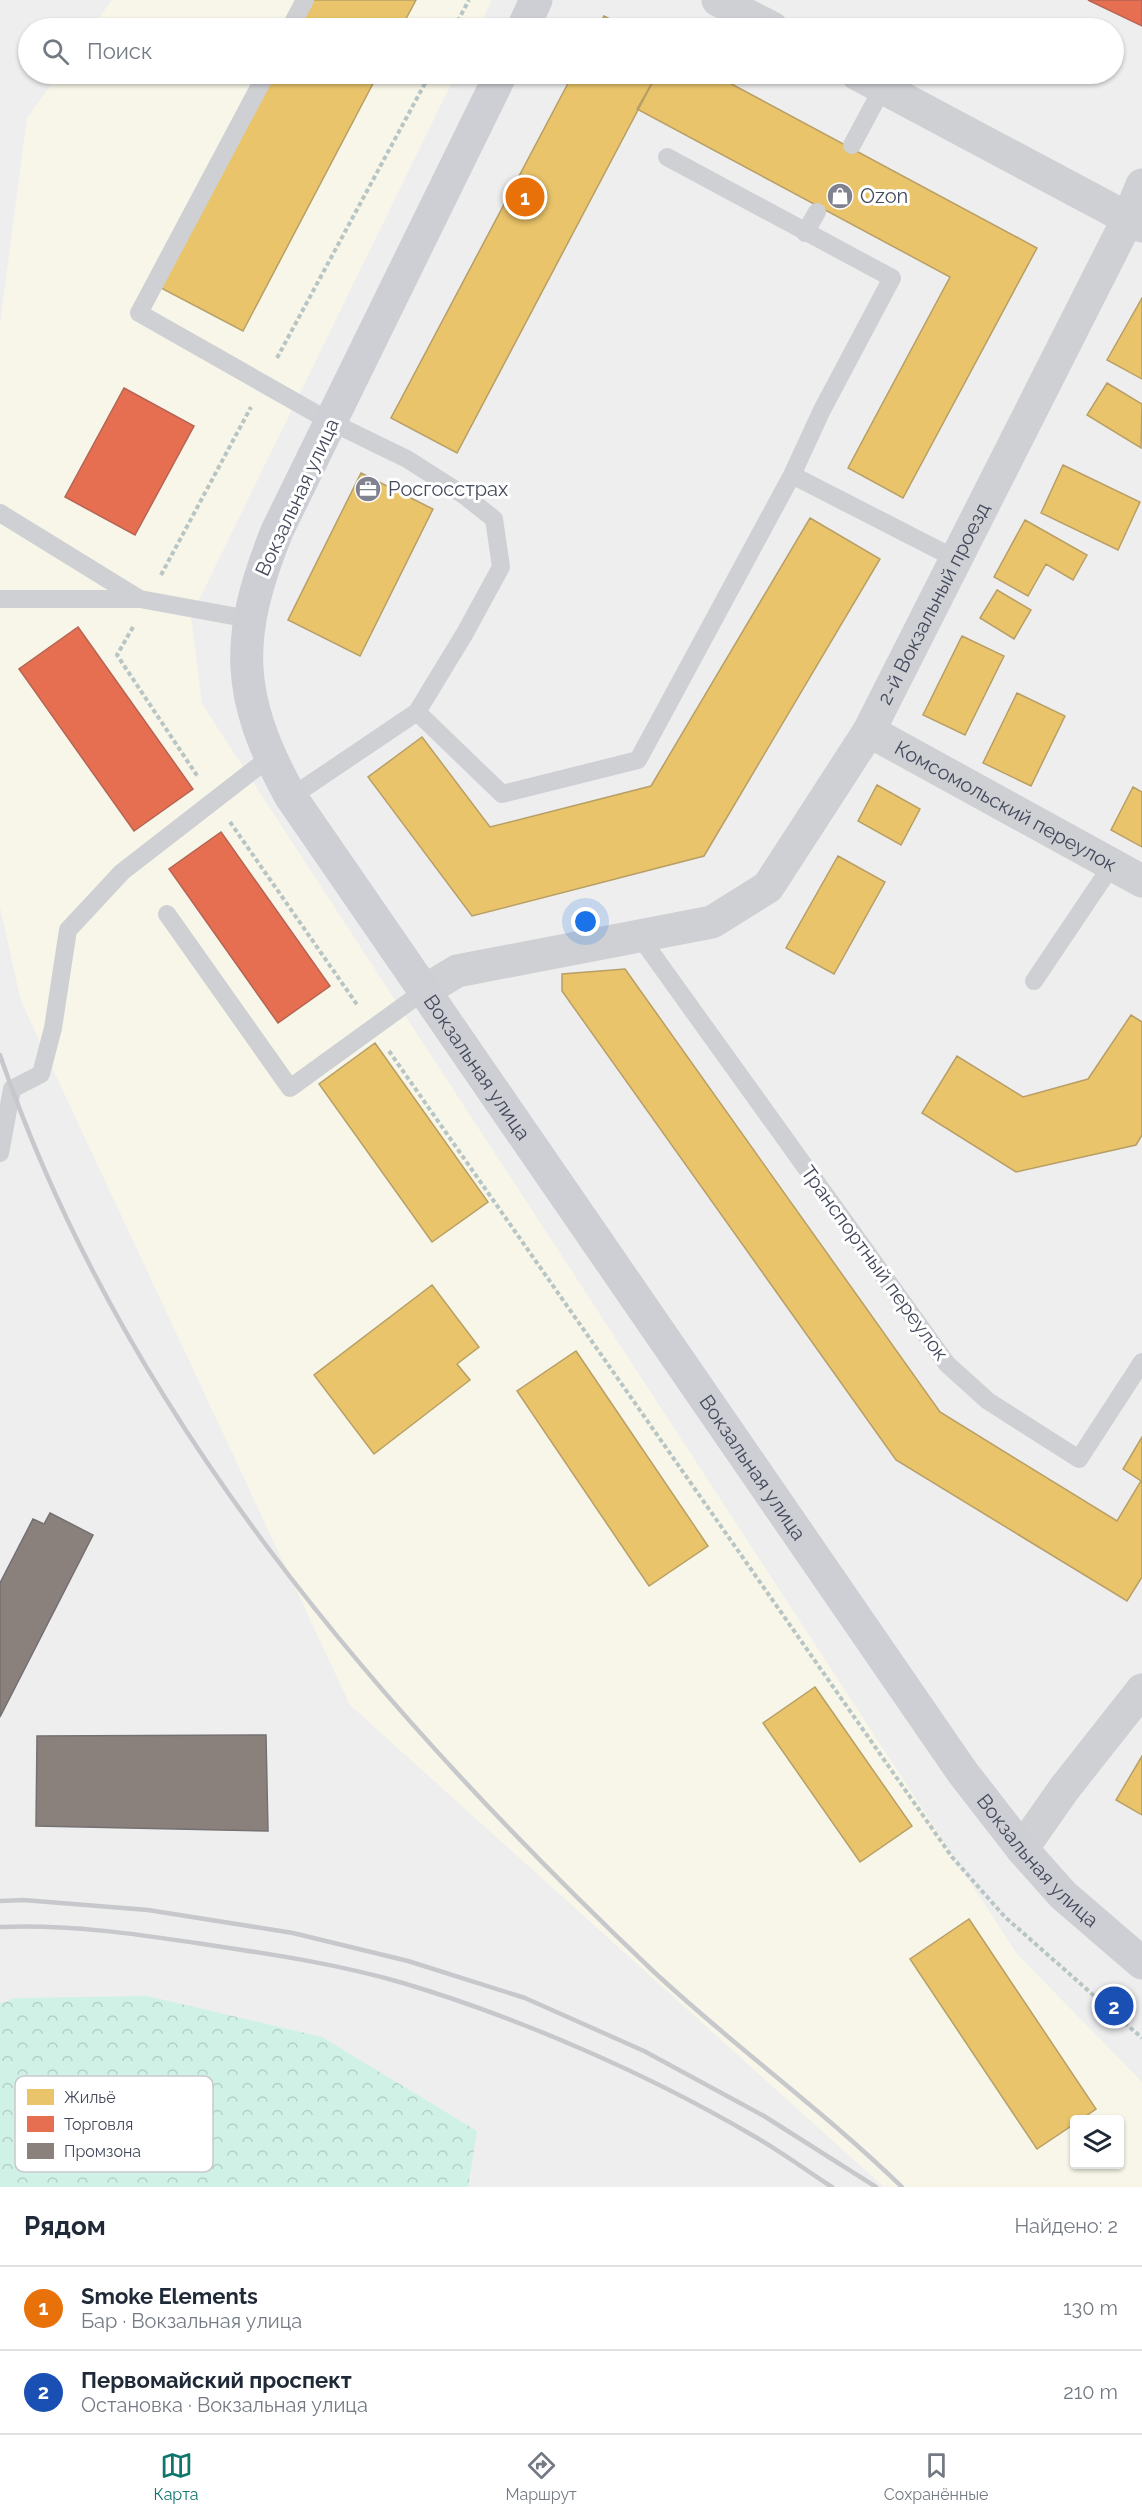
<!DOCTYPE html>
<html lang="ru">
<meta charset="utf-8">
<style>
body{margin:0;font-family:Raleway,sans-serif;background:#f2f2f3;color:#1f2937}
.controls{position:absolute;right:18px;bottom:18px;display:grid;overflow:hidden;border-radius:6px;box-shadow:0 2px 4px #0004}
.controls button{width:54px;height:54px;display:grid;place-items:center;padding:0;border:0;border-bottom:2px solid #e0e1e3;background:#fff;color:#1f2937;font:30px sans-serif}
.you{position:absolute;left:586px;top:922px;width:21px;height:21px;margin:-15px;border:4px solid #fff;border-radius:50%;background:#1a73e8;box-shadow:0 0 0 9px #1a73e833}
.badge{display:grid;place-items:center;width:39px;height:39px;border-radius:50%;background:#0f766e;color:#fff;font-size:20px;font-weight:700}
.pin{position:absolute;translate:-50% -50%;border:3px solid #fff;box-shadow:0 2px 6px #0006}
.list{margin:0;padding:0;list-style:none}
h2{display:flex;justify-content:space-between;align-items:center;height:78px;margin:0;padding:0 24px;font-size:26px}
h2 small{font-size:20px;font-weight:400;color:#747a83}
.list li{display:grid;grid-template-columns:39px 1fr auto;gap:18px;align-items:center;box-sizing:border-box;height:84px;padding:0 24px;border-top:2px solid #e0e1e3}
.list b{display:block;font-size:22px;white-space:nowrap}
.list p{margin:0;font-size:20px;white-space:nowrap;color:#747a83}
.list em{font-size:20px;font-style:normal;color:#747a83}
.icon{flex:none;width:33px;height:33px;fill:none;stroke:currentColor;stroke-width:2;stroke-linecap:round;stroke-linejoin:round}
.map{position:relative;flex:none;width:1142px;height:2187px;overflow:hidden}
.search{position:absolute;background:#fff;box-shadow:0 2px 4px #0004;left:18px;right:18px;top:18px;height:66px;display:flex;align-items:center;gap:15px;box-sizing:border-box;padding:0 21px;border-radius:33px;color:#747a83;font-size:22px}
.sheet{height:246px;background:#fff}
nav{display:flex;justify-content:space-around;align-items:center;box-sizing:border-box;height:84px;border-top:2px solid #e0e1e3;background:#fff;font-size:16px;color:#747a83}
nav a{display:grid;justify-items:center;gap:3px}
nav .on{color:#0f766e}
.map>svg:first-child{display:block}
</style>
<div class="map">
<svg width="1142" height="2187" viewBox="0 0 1142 2187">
<defs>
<pattern id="forest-crowns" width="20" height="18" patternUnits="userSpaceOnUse" patternTransform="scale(1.5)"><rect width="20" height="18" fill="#d0f1e5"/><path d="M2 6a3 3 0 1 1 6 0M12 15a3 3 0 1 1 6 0" fill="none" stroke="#b4d0c7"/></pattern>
</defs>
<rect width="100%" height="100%" fill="#efeeee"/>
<!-- commercial -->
<path fill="#f7f6e8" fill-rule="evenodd" d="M112,0H492L478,28H91Z
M59,74H456L191,616L202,704L1017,1954L1142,2082V2187H884L350,1705L21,1001L0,907V324L27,118ZM1074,2120H1120V2164H1074Z"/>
<!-- forest -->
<path fill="url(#forest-crowns)" d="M147,1996L322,2037L477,2131L468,2187H0V2004L15,1998Z"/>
<!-- homes -->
<path fill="#e9c46a" stroke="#b89f66" stroke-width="1.5" d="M311,0H416L401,28H296Z
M604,16L627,28H597Z
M273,74H378L243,331L161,288Z
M573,74H657L457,453L391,418Z
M657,74H713L1037,248L903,498L848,468L950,277L637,109Z
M1142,298V379L1107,360Z
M1107,383L1142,404L1141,448L1087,415Z
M1063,465L1140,502L1118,550L1041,513Z
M361,473L433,509L360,656L288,620Z
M810,518L880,559L704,856L472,916L368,777L422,737L490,827L651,786Z
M1025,520L1087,555L1073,580L1046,564L1028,596L994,577Z
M997,590L1031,610L1014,639L980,618Z
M962,636L1004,656L965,735L923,715Z
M1017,693L1065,716L1031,786L983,763Z
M877,785L920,809L901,845L858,821Z
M1133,787L1142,792V847L1111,830Z
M838,856L885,882L834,974L786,948Z
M625,969L940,1412L1117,1521L1141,1481L1123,1469L1142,1437V1577L1127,1601L896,1460L562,991V974Z
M1131,1015L1142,1022V1135L1136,1145L1016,1172L922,1113L957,1056L1023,1097L1088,1079Z
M375,1043L488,1202L432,1242L319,1084Z
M432,1285L479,1347L457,1364L470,1380L374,1454L314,1375Z
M576,1351L708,1546L649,1586L517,1391Z
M815,1687L912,1826L860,1862L763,1723Z
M1142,1756V1815L1116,1800Z
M969,1919L1096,2109L1080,2120H1074V2124L1037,2149L910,1959Z"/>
<!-- shops -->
<path fill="#e76f51" stroke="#b66454" stroke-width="1.5" d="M1088,0H1142V26Z
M124,388L194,426L135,535L65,497Z
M78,627L193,789L134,831L19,669Z
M221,832L330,986L278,1023L169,869Z"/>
<!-- industry -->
<path fill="#8a817c" stroke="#757072" stroke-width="1.5" d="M50,1513L93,1535L0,1717V1583L33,1519L44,1524Z
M266,1735L268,1831L36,1826L37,1736Z"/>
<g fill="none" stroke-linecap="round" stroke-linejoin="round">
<!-- path -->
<path stroke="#b8c5c5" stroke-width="4" stroke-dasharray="4.5 3" stroke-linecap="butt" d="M454,28L469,0
M277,358L430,74
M161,575L251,407
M133,627L117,655L198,777
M230,822L358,1006
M389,1051L952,1857L1005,1917L1142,2038"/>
<!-- service -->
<path stroke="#ced0d4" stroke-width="18" d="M290,28L305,0
M266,74L139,313L331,422L407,459L465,496L494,519L501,567L465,633L417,712L291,797
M852,145L883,87
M667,157L892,278L822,410L792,475
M805,233L817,212
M0,513L138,598
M0,599H140L249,619
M417,712L502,794L638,760L792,475L956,559
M167,914L290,1088L424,991
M640,937L947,1364L988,1401L1079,1459L1142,1362
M1034,981L1112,865
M0,1153L12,1089L41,1074L53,1028L68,930L122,872L269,758"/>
<!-- minor -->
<g stroke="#ced0d4" stroke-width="33">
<path d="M718,0L772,28"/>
<path d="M857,74L1142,226"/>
<path id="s1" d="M869,731L1142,881"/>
<path id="s2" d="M424,991L457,971L712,922L768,887L869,731L1129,217L1142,185"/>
<path d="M1022,1849L1064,1789L1142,1690"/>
</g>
<!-- secondary -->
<g stroke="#cdcfd4" stroke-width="33">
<path d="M523,28L536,0"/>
<path id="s3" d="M501,74L277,531C234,638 235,696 291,797L963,1773L1022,1849L1063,1895L1142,1963"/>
</g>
<!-- rail -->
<path stroke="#c6c8cb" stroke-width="4.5" d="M0,1055C123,1415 380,1712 652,1970C732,2045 823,2110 902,2187
M0,1901L23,1900L148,1910L293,1933L408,1961L525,1998L644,2051L764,2116L876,2187
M0,1927C67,1924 137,1934 203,1944C270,1954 338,1964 403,1983C520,2018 648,2074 752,2135C780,2151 806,2170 832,2187"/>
</g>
<!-- icons -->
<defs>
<symbol id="shop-disc" viewBox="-11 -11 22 22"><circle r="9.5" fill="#80838f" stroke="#fff"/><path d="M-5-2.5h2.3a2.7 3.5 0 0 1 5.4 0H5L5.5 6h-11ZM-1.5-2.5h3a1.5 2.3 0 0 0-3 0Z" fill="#fff"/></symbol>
<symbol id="office-disc" viewBox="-11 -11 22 22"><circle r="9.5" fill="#80838f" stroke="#fff"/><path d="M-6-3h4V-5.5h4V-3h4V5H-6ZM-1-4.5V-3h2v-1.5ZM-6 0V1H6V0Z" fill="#fff"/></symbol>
</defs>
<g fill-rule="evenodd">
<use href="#shop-disc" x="825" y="181" width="30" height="30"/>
<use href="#office-disc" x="353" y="474" width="30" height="30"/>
</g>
<g text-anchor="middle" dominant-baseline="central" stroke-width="6" stroke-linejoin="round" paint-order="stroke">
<!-- poi labels -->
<g font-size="20" fill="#444a5c" stroke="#fff" text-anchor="start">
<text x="860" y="196">Ozon</text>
<text x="388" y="489">Росгосстрах</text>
</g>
<!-- street labels -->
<g font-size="20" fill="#444a5c" stroke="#fff">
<text transform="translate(297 497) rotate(-65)">Вокзальная улица</text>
<text stroke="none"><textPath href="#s2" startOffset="693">2-й Вокзальный проезд</textPath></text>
<text stroke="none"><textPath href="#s1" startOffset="156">Комсомольский переулок</textPath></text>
<text stroke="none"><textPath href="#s3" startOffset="1116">Вокзальная улица</textPath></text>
<text transform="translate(875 1263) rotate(54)">Транспортный переулок</text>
<text stroke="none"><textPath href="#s3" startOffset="1602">Вокзальная улица</textPath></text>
<text stroke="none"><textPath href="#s3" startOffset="2088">Вокзальная улица</textPath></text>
</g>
</g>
<!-- legend -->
<rect x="15" y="2076" width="198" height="96" rx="9" fill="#fff" stroke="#c7c9ce" stroke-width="1.5"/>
<rect x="27" y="2089" width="27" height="16" fill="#e9c46a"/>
<rect x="27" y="2116" width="27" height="16" fill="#e76f51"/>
<rect x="27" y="2143" width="27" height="16" fill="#8a817c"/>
<g font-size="16" fill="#444a5c">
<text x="64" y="2103">Жильё</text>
<text x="64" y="2130">Торговля</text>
<text x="64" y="2157">Промзона</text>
</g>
</svg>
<div class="controls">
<button><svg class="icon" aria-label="layers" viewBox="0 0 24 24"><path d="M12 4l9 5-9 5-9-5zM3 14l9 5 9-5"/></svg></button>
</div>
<div class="you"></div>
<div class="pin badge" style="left:525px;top:197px;background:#e8710a">1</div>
<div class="pin badge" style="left:1114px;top:2006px;background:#1a4fb4">2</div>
<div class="search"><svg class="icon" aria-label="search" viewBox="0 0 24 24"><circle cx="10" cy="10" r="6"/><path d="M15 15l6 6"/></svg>Поиск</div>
</div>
<section class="sheet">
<h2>Рядом<small>Найдено: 2</small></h2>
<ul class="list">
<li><span class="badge" style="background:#e8710a">1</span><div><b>Smoke Elements</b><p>Бар · Вокзальная улица</p></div><em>130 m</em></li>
<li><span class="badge" style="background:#1a4fb4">2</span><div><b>Первомайский проспект</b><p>Остановка · Вокзальная улица</p></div><em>210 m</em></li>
</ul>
</section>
<nav>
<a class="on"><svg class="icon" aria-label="map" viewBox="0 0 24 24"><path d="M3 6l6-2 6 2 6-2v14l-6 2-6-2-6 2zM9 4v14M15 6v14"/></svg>Карта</a>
<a><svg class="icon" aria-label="directions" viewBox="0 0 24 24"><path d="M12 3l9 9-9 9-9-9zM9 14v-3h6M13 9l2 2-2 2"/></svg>Маршрут</a>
<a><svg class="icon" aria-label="saved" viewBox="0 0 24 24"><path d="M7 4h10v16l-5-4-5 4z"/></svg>Сохранённые</a>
</nav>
